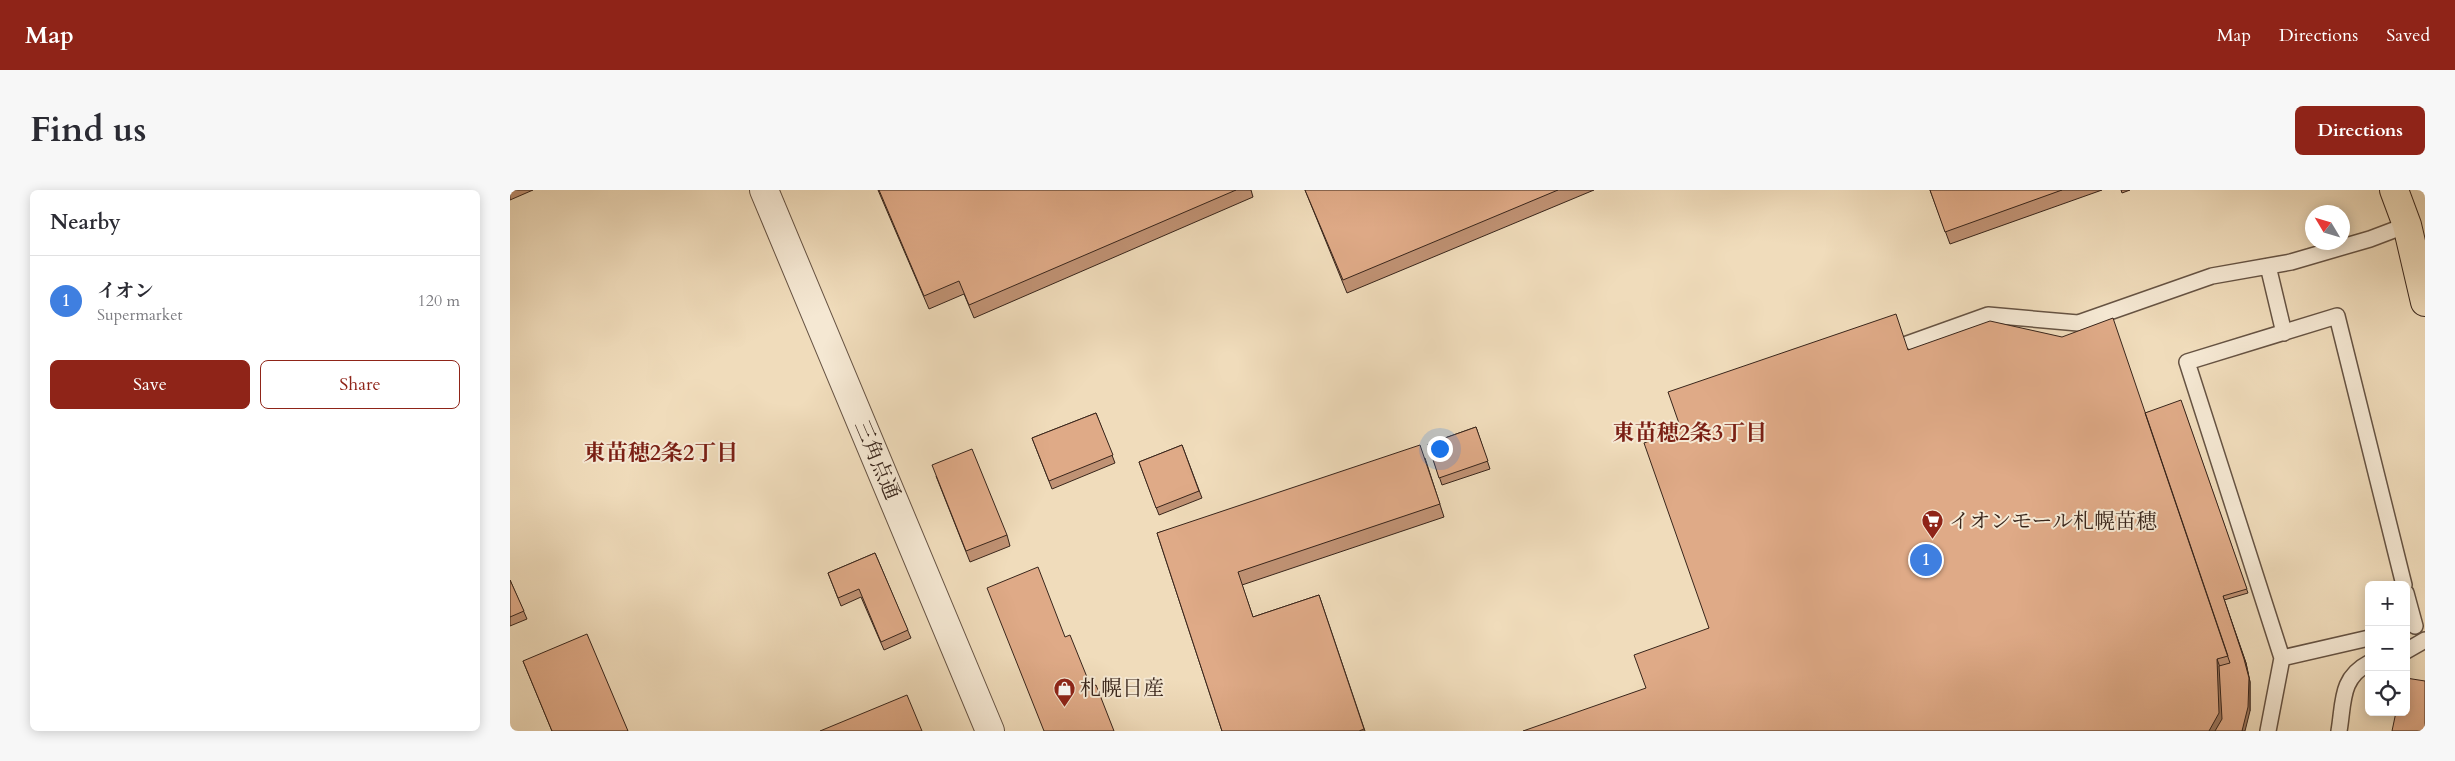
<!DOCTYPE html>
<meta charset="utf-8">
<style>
body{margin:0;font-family:Cardo,"Noto Serif JP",serif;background:#f7f7f7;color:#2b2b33}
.controls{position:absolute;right:15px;bottom:15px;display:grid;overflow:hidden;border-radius:8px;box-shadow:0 2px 12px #0003}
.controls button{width:45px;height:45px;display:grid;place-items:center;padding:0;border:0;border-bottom:1px solid #e1e1e2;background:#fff;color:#2b2b33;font:25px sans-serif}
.compass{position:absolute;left:1795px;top:15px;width:45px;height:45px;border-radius:50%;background:#fff;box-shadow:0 2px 12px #0003;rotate:308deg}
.you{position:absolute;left:929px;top:258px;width:18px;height:18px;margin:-12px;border:4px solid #fff;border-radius:50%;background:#1a73e8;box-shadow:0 0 0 8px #1a73e833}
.badge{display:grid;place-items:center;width:32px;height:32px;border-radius:50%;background:#8f2418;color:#fff;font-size:16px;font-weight:700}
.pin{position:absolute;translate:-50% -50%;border:2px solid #fff;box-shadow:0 1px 5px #0006}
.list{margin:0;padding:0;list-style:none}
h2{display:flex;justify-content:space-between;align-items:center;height:65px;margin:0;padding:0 20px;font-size:21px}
h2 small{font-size:16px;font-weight:400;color:#7c7c81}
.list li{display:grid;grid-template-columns:32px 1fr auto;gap:15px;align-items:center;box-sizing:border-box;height:90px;padding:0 20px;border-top:1px solid #e1e1e2}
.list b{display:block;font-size:19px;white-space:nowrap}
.list p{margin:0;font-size:16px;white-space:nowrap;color:#7c7c81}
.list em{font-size:16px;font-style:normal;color:#7c7c81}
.actions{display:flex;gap:10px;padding:15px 20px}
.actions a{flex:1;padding:11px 0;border:1px solid #8f2418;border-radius:8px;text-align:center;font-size:18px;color:#8f2418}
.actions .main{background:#8f2418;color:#fff}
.icon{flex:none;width:28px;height:28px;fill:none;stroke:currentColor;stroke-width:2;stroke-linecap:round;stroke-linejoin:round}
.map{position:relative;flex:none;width:1915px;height:541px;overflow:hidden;border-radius:8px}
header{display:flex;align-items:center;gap:30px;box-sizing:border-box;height:70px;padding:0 25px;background:#8f2418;color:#fff}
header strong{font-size:24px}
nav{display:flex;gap:28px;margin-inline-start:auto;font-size:18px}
.intro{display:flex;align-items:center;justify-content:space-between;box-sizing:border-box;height:120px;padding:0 30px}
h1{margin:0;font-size:35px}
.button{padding:12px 22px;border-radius:8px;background:#8f2418;color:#fff;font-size:18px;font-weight:700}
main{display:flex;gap:30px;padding:0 30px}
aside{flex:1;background:#fff;border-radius:8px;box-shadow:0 2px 12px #0003}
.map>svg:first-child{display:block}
</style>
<header>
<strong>Map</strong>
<nav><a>Map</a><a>Directions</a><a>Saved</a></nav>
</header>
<div class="intro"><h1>Find us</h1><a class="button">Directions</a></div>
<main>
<aside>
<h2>Nearby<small></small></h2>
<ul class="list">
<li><span class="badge" style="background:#3f7fe0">1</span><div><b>イオン</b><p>Supermarket</p></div><em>120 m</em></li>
</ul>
<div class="actions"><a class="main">Save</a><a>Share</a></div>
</aside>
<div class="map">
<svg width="1915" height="541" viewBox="0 0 1915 541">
<rect width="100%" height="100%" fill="#f0dcbb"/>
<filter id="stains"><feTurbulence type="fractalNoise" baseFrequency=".004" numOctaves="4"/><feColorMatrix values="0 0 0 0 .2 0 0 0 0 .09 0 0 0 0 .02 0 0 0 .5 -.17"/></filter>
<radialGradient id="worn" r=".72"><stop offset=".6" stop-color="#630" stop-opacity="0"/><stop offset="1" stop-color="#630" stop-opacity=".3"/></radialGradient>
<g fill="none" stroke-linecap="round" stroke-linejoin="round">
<defs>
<path id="service" d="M1758,76L1774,143
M1397,154L1478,125L1568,133L1702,86L1781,72L1860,49L1897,35
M1896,403L1905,436
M1896,461L1915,450
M1772,468L1859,448
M1758,541L1772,468L1677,172L1827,126L1894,395
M1829,541C1834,512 1830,488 1859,473"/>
<path id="tertiary" d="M254,0L480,541"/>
<path id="trunk" d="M1884,0L1897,35L1915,112"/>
</defs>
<!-- service casing -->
<use href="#service" stroke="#665343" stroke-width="18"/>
<!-- tertiary casing -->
<use href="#tertiary" stroke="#665343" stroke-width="30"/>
<!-- trunk casing -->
<use href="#trunk" stroke="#38251b" stroke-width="30"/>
<!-- service -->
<use href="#service" stroke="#f5e8d3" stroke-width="15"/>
<!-- tertiary -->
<use href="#tertiary" stroke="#f5e8d3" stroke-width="28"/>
<!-- trunk -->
<use href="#trunk" stroke="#f0dcbb" stroke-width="28"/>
</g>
<!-- wall -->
<path fill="#c09274" stroke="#38251b" d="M0,0H23L0,10Z
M368,0H741L743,7L464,128L454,104L419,119Z
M795,0H1084L837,103Z
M1420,0H1592L1440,54Z
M1611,0H1620L1612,3Z
M1398,159L1635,223L1672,214L1738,403L1714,410L1736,473L1740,492V521L1136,498L1199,438Z
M586,223L605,273L542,299L522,248Z
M966,237L980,279L932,295L918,254Z
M672,255L692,308L649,325L629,272Z
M915,268L934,327L732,395L743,427L809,405L855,541H712L647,343Z
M426,286L497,345L500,356L460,372Z
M365,363L401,448L374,460L351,407L331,416L318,383Z
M0,390L17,429L0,436Z
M13,471L118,541H42Z"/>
<!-- shaded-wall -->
<path fill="#9c775e" stroke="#38251b" d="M1713,406L1736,473L1740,492V521L1735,541H1732Z
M1707,469L1711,480L1713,533L1709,541H1699Z"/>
<!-- building -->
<path fill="#dfaa87" stroke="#38251b" d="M369,0H726L459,115L449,91L414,106Z
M795,0H1048L833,90Z
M1420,0H1552L1435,42Z
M1386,124L1398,160L1480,131L1552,147L1603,128L1718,466L1707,469L1709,523L1699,541H1013L1136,498L1124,465L1199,438L1134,253L1171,239L1158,202Z
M1671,210L1737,399L1713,406L1734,469L1739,488L1738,517L1732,541H1705L1712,529L1709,476L1720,473L1635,223Z
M586,223L603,265L539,291L522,248Z
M966,237L978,271L929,288L918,254Z
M672,255L689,301L646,318L629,272Z
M910,255L930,314L728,382L743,427L809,405L854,539L849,541H712L647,343Z
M462,259L497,345L456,361L422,275Z
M365,363L398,440L371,452L349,399L328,408L318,383Z
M528,377L555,447L560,445L581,497L586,495L604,541H534L477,398Z
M0,390L14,421L0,427Z
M77,444L118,541H42L13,471Z
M1896,488L1915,491V541H1882L1886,522H1896Z
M397,505L412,541H310Z"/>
<!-- icons -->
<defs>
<symbol id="supermarket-pin" viewBox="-11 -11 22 30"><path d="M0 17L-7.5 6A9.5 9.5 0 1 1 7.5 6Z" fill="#8f2418" stroke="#f5e8d3"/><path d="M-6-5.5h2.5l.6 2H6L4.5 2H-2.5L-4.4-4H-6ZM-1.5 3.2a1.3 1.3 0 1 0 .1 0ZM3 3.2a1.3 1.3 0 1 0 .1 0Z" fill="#fff"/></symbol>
<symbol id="shop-pin" viewBox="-11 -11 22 30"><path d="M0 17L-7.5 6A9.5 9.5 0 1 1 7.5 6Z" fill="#8f2418" stroke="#f5e8d3"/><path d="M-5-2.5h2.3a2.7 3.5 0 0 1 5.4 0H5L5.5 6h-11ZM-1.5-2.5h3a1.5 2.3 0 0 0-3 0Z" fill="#fff"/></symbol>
</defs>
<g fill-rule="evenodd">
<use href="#supermarket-pin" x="1410" y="318" width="25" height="34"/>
<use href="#shop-pin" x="542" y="486" width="25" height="34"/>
</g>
<g text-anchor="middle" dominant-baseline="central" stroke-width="4" stroke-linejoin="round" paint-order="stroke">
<!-- street labels -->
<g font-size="21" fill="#38251b" stroke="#f5e8d3">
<text transform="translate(367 270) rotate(67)">三角点通</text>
</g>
<!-- poi labels -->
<g font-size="21" fill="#38251b" stroke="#f5e8d3" text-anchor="start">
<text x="1439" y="331">イオンモール札幌苗穂</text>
<text x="570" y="498">札幌日産</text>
</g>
<!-- neighbourhood labels -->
<g font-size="22" font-weight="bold" fill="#7a1f14" stroke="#f5e8d3">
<text x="1180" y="243">東苗穂2条3丁目</text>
<text x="151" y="263">東苗穂2条2丁目</text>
</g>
</g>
<rect width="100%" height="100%" filter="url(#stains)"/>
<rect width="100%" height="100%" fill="url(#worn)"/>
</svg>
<div class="controls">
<button>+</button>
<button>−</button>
<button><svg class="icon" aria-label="locate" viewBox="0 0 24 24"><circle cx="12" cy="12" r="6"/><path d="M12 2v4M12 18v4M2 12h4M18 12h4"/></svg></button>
</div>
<svg class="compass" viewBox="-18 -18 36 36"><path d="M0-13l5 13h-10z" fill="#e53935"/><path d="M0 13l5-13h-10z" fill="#7c7c81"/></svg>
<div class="you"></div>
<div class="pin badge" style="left:1416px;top:370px;background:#3f7fe0">1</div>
</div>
</main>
